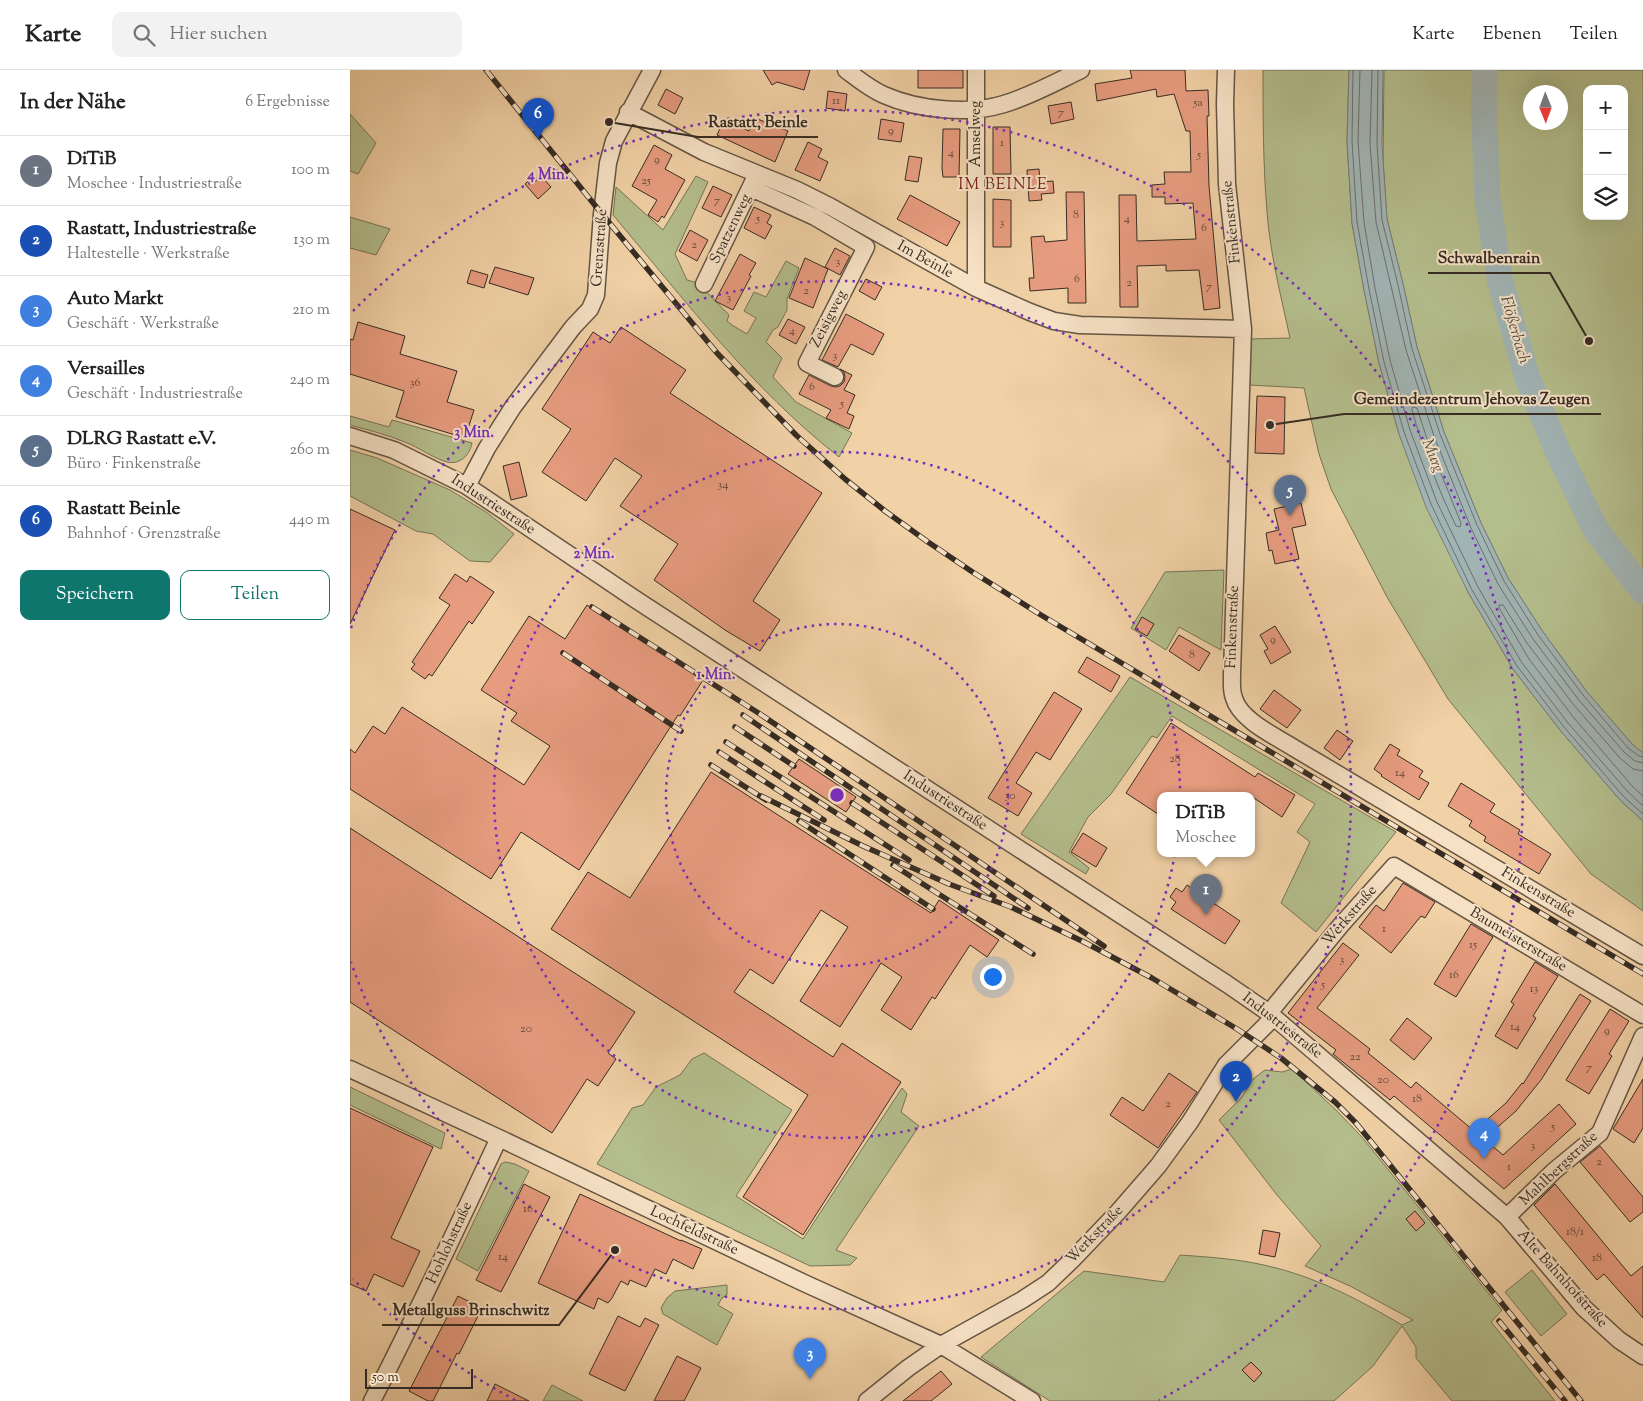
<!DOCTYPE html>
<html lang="de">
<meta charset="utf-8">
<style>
body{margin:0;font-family:"Sorts Mill Goudy",serif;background:#f2f2f2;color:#222}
.controls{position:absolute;right:15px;top:15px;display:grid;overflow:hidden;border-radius:10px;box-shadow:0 5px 20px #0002}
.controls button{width:45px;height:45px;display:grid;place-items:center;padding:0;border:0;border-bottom:1px solid #e0e0e0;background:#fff;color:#222;font:25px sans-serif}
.compass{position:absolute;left:1173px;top:15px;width:45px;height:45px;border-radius:50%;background:#fff;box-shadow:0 5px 20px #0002;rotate:179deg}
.scale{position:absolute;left:15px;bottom:12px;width:108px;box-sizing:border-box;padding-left:5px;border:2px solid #362c24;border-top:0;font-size:14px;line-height:18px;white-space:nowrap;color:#362c24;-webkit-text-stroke:4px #f6e1c5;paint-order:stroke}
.you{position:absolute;left:642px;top:906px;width:18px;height:18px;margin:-12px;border:4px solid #fff;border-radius:50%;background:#1a73e8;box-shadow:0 0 0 8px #1a73e833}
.badge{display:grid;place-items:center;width:32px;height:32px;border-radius:50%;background:#0f766e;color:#fff;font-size:16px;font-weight:700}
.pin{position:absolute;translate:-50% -41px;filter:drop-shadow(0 1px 2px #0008)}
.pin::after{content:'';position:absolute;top:26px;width:18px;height:15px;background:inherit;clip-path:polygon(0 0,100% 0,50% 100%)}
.popup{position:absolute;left:807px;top:722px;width:98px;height:65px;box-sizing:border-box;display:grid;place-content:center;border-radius:10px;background:#fff;filter:drop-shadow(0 1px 4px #0005);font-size:16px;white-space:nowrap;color:#767676}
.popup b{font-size:19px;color:#222}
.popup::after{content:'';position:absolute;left:50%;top:100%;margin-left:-10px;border:10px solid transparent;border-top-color:#fff}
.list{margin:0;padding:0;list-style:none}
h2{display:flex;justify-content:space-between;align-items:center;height:65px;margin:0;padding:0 20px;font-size:21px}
h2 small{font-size:16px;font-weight:400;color:#767676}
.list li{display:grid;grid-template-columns:32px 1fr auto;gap:15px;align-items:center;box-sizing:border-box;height:70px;padding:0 20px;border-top:1px solid #e0e0e0}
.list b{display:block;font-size:19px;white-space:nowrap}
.list p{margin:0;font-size:16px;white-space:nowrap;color:#767676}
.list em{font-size:16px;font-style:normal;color:#767676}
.actions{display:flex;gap:10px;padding:15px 20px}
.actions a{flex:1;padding:11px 0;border:1px solid #0f766e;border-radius:10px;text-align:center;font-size:18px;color:#0f766e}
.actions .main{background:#0f766e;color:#fff}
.icon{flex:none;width:28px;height:28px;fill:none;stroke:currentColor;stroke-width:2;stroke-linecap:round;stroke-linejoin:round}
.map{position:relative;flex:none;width:1293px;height:1331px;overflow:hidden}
header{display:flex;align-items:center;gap:30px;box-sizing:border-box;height:70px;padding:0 25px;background:#fff;border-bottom:1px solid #e0e0e0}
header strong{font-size:24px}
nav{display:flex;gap:28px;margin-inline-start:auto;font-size:18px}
.search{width:350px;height:45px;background:#f2f2f2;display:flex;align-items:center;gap:12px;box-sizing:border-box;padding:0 18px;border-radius:10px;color:#767676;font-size:19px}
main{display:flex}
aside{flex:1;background:#fff}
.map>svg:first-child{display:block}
</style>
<header>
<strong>Karte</strong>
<div class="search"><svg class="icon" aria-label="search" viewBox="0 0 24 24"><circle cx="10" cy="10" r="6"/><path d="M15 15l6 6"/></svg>Hier suchen</div>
<nav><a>Karte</a><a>Ebenen</a><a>Teilen</a></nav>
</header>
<main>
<aside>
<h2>In der Nähe<small>6 Ergebnisse</small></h2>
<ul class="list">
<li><span class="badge" style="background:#6b7280">1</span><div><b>DiTiB</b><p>Moschee · Industriestraße</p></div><em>100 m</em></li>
<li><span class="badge" style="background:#1a4fb4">2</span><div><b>Rastatt, Industriestraße</b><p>Haltestelle · Werkstraße</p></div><em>130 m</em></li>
<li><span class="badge" style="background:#3f7fe0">3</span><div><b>Auto Markt</b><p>Geschäft · Werkstraße</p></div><em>210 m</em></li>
<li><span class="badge" style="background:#3f7fe0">4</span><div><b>Versailles</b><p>Geschäft · Industriestraße</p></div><em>240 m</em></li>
<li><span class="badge" style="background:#5c6f8a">5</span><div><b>DLRG Rastatt e.V.</b><p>Büro · Finkenstraße</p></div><em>260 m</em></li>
<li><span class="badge" style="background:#1a4fb4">6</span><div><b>Rastatt Beinle</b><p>Bahnhof · Grenzstraße</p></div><em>440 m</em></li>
</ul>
<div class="actions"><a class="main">Speichern</a><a>Teilen</a></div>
</aside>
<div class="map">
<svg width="1293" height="1331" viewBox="0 0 1293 1331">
<rect width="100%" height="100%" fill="#f1d1a6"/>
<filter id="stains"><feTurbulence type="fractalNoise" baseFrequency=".004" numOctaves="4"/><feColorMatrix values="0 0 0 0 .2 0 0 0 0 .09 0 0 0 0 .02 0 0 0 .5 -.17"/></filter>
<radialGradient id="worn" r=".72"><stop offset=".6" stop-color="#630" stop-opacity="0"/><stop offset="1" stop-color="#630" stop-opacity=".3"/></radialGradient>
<!-- green -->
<path fill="#b4bd8c" stroke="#757458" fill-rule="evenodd" d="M913,0H999L997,71L1002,153L1014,220L1029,293L1049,364L1118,522L1163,599L1210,660L1270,730L1293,751V841L1241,804L1098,629L1037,527L981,419L969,384L954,318L900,315V269L940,268C931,226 920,184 917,141C913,94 913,47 913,0Z
M1034,0H1130L1129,30L1132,126L1146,210L1173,305L1204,382L1242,460L1262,491L1293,529V683L1282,674L1237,622L1193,562L1158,508L1131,453L1094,362L1067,277L1053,214L1037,149L1033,92Z
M1139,0H1293V519L1267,482L1212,380L1184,303L1157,210L1142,125L1138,33ZM1237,19H1274V146H1237ZM1180,22H1210V52H1180Z
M0,44L26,73L8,104L0,101Z
M346,106L358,112L325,184L337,210L348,213L379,245L377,251L382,255L397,264L406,248L394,241L404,222L416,227L436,191L449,198L437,229V240L428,257L423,260L416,272L432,288L423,307L446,332L502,363L489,387C402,319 334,229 263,145L266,117L313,160Z
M0,147L40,159L26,185L0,178Z
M0,346L39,357L42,350L122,373C120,385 110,395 97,392C85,389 68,377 55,372C37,365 19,360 0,355Z
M0,380L27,388L100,420L136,442L164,464L140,492L120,491L83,464L66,461L0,426Z
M874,500L871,580L829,557L816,580L781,558L815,502Z
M780,607L1046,762L966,862L931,833L960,772L947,762L965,734L822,646L807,668L802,666L761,724L738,747L719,782L739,798L736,804L671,764Z
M354,983L442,1040L386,1126L453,1169L552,1018L557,1024L551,1042L569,1056L486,1180L507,1188L500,1195L460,1196L247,1094L282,1038L293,1035L306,1017L330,1005L342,989Z
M942,999L986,1040L1011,1066L1152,1240L1141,1252L1205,1331H1102L1066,1288V1277L1052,1256L1023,1296L984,1331H700L631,1287L734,1201L814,1212L830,1185C859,1187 889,1189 918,1196C966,1207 1010,1230 1052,1255L1063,1250L1000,1216L955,1196L971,1176L927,1125L869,1050L892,1027L903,1009L915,1000L932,1002Z
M0,1017L95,1063L91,1079L0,1035Z
M155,1092L165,1094L179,1101L128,1201L106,1189L151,1094Z
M1182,1200L1217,1244L1191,1266L1155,1222Z
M377,1215V1225L372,1228L368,1235L383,1244L367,1275L313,1244L311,1238L317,1228L325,1221Z
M202,1315L233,1331H193Z"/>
<!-- water -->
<path fill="#a1b4b4" stroke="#767e7a" d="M999,0H1033L1032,74L1037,149L1053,214L1067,277L1094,362L1131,453L1158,508L1193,562L1237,622L1282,674L1293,683V751L1270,730L1210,660L1163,599L1118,522L1076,437L1049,364L1029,293L1014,220L1002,153L997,71Z"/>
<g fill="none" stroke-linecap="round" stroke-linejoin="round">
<!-- shore -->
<path stroke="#6c706c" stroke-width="1" d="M1003,0L1002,71L1007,152L1019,219L1034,292L1054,362L1081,434L1122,520L1167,596L1214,657L1273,726L1293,744
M1010,0L1008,71L1014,152L1025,218L1040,290L1060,360L1087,432L1128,517L1172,593L1218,653L1278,722L1293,736
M1022,0L1020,74L1026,152L1056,280L1084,366L1121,458L1148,514L1183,569L1228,629L1274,682L1285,691L1293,693
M1028,0L1027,74L1032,150L1048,215L1062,279L1090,364L1127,455L1154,511L1188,565L1233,625L1278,678L1289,686L1293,687
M1063,337L1067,338L1077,369L1111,453L1110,457L1106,456C1088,419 1073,379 1062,340Z
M1293,701L1283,699L1270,688L1223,634L1177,573L1153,535H1149V538L1179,589L1224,648L1283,717L1293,726"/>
<!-- river -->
<path stroke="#a1b4b4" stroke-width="26" d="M1135,0L1134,33L1137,125L1150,211L1177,307L1208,382L1246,460L1293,521"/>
</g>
<!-- building -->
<path fill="#e79c7f" stroke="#362c24" d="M413,0H460L454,20L427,12L422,15Z
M568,0H613V18H568Z
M780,0H835L836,21L858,20L859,46H857L859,116L870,238L854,240L849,200L816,201V195L787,196L788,237H770L769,125H786L787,171L846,169L843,133L815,134V127H802V115L815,114L814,102H841L840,61H836L824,24L807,27L806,19L747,31L745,14L782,8Z
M316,19L333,28L325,44L308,35Z
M478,21L497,24L495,41L476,38Z
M721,32L724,49L701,54L698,36Z
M405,48L438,61L425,92L367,65L374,50L399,61Z
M531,49L554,53L551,72L528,69Z
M643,57H660L661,104H643Z
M593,59H610L609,107H593L592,98Z
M458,72L472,79L468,87L478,92L470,111L445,100Z
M304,75L322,85L315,99L335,110L314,148L312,146L308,152L298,145L307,130L282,116Z
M559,86L572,88L568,112L555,110Z
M689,99L690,112L703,111L704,123L691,124L692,130L679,131L677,100Z
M184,105L190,111L193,108L201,117L188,129L175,114Z
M363,116L382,125L371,147L352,138Z
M716,122H734L736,233H718V218L680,221L679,208H684L681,167L694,166L695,172L717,170Z
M560,125L610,152L597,176L547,149Z
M643,129L661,130V177H643Z
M404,137L421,145L417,153L422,156L415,169L394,158Z
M340,160L358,170L347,191L329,181Z
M485,178L500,186L490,205L475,197Z
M390,184L406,193L399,205L401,206L383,240L365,231Z
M455,188L478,199L463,238L439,228Z
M145,197L184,208L178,225L139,213Z
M121,200L138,205L134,218L117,213Z
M516,209L532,217L525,230L509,221Z
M496,244L534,264L523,285L501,274L488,297L472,290Z
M438,249L455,257L446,274L429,265Z
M8,252L55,266L50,284L107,301L97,332L124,340L115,368L46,347L54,321L0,304V269L3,270Z
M271,257L336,300L320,323L472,423L403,531L430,550L410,581L375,560L304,510L328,474L270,436L292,406L265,388L236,431L192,402L221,359L192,339L243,262L260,273Z
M490,299L502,305L494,320L505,325L497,343L504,346L499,359L476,348L481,340L449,324L459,305L481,316L485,317L490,316L494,312L495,307L494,302Z
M907,326L935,327L934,384L905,383Z
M169,392L177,426L161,430L153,396Z
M951,433L956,455L942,458L949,489L925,494L922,480L919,481L916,463L929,460L924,439Z
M0,439L45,460L0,554Z
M105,504L117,512L120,506L144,522L122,554L119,551L82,606L79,604L75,609L61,599L65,594L62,592L100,535L89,528Z
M237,535L353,610L330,646L328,645L229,800L171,762L141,809L0,719V679L5,683L23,656L35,664L52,637L174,715L200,676L161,651L167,643L131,620L179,546L215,569Z
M792,547L804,554L797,566L785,559Z
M925,556L941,582L921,594L914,581L918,579L910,565Z
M829,565L860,583L849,601L819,581Z
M737,587L770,606L761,622L728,602Z
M924,620L951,640L937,658L910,639Z
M704,622L732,639L700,690L686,682L666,713L682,723L668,746L638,728Z
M821,653L905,707L908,703L945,725L932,747L901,726H811V746L776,723Z
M987,660L1003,671L990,690L974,678Z
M1040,674L1050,680L1047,685L1073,701L1069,707L1079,713L1069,730L1031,706L1032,705L1024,699Z
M449,689L506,727L496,742L438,704Z
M361,702L581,843L589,830L649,870L637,887L620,875L585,929L582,927L561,960L531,940L552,907L531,893L490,957L450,931L498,857L471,840L423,914L400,899L384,922L483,987L492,973L551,1012L453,1165L393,1127L458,1025L201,859L238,802L280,828Z
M1111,713L1145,734L1140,742L1170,760L1168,764L1201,784L1189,804L1134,771L1136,767L1119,756L1122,751L1098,736Z
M0,758L285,942L258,983L266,989L248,1016L237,1009L202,1063L0,932Z
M733,763L757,778L746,797L721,782Z
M1053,813L1085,832L1075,848L1071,846L1041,883L1009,857L1026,835L1034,841Z
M837,815L890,851L875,874L821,839L826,832L820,827L826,818L832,822Z
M1121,854L1143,867L1106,927L1084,914Z
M993,873L1009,885L967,938L1020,979L1018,983L1061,1018L1066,1012L1124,1061L1156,1033L1172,1013L1173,1014L1230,924L1241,931L1191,1010L1166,1041L1134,1069L1153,1085L1209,1034L1226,1054L1154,1119L1044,1026L1040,1030L983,984L986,980L938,943Z
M1185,892L1208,906L1183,946L1186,948L1167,979L1145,966L1164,934L1161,932Z
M1260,939L1279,951L1259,984L1262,986L1239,1024L1216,1010Z
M1057,948L1082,968L1064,990L1040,970Z
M819,1003L847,1022L808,1078L760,1045L772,1027L793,1041Z
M1293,1009V1058L1284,1073L1263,1059Z
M0,1038L83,1077L41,1168L70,1181L53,1217L24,1204L16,1221L0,1214Z
M1250,1076L1293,1127V1142L1280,1152L1230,1092Z
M174,1114L200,1127L151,1222L126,1210Z
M1205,1114L1281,1206L1293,1196V1248L1254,1204L1247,1210L1184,1135Z
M230,1124L331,1171V1170L352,1179L343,1199L323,1189L316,1204L305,1199L296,1217L280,1210L278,1215L271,1211L262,1228L258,1233L248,1228L244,1239L188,1213Z
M1065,1141L1075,1153L1066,1161L1056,1149Z
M913,1160L930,1163L925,1187L909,1184Z
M108,1226L132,1238L109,1284L107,1283L83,1331H78L59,1321Z
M268,1246L290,1257L295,1248L309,1255L275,1321L239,1304Z
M327,1286L351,1298L334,1331H304Z
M901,1292L912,1303L904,1312L892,1300Z
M591,1301L602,1314L581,1331H553Z
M145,1314L179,1331H137Z"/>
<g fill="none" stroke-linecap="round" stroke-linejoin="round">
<defs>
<path id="street" d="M496,0C508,9 520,19 534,25C568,40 619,45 654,34C681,26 706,12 731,0
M626,0V218
M876,0L875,34L877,114L893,259L882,604C882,612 881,620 884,628C890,650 925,666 944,678L1293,886
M278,42L354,82L447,120L481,137L626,218L680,242L704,251L730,255L893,259
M401,118L465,147L516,177L457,293L485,307
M354,214L405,108
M0,366L44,380L117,416L288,531L877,914L919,943L1157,1147L1234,1238L1269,1270L1293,1286
M117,416L137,378L163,337L223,257L240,239L246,225L252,144L258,93L264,71L302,0
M919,943L991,855L1044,796L1293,945
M0,999L149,1068L454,1213L591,1275L682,1331
M1157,1147L1204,1101L1250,1063L1293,966
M22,1331C67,1244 108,1156 149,1068
M517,1331L558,1298L591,1275L672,1230L698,1213L723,1189L768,1142L808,1096L840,1052L876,995L924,947"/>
</defs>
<!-- street casing -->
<use href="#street" stroke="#655544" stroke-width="19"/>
<!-- street -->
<use href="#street" stroke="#f6e1c5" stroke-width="16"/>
<defs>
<path id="rail" d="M136,0L252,144L367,283L446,365L495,409L535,441L578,472L624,503L691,545L1293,904
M242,537L410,644L754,876
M213,583L331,661
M393,645L678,838
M385,657L444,696
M376,672L559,790
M369,682L474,750
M361,695L416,730
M411,726L513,776L599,814L661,837L734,872L802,908L887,959L931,988L985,1032L1006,1053L1231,1331
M502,733L644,826
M449,751L583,839
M543,795L683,884
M1149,1251L1215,1331"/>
</defs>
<!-- rail casing -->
<use href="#rail" stroke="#362c24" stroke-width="5.5"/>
<!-- rail -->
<use href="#rail" stroke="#f6e1c5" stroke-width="4" stroke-dasharray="11" stroke-linecap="butt"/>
</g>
<!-- distance rings -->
<g fill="none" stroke="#7b2cbf" stroke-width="2.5" stroke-dasharray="2.5 5">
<circle cx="487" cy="725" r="171"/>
<circle cx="487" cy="725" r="343"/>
<path d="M1 558A514 514 0 1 1 1 892"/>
<path d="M165 1330A685 685 0 0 1 3 1209M3 241A685 685 0 1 1 809 1330"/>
</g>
<g text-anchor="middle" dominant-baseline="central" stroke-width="4" stroke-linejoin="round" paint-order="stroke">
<!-- number labels -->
<g font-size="12" fill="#62483b">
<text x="486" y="31">11</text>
<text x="848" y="33">5a</text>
<text x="711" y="43">7</text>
<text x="541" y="61">9</text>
<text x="652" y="73">1</text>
<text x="601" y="83">4</text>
<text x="849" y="85">5</text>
<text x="307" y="90">9</text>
<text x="296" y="111">25</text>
<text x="367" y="131">7</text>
<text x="726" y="145">8</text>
<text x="408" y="149">5</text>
<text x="777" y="149">4</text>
<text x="652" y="153">3</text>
<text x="854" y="158">6</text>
<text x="344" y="175">2</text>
<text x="488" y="192">3</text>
<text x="727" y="209">6</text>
<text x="779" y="213">2</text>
<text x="859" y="217">7</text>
<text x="456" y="221">2</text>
<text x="379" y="228">3</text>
<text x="442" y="261">4</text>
<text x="485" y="286">3</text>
<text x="65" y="313">36</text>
<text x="462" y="317">6</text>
<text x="492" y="334">5</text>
<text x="373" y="415">34</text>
<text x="923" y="570">9</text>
<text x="842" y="585">8</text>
<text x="825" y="689">28</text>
<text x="1050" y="703">14</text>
<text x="660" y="726">30</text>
<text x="1034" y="859">1</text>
<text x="1123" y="875">15</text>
<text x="992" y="890">3</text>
<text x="1104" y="905">16</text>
<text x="973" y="915">5</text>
<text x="1184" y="919">13</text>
<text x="1165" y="957">14</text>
<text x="176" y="959">20</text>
<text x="1257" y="961">9</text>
<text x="1005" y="987">22</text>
<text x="1239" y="998">7</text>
<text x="1033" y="1010">20</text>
<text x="1067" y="1029">18</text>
<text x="818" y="1034">2</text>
<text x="1203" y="1057">5</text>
<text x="1183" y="1076">3</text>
<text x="1249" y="1092">2</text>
<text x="1159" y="1097">1</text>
<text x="178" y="1139">16</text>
<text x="1225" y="1162">18/1</text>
<text x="153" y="1187">14</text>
<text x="1247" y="1188">18</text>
</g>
<!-- street labels -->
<g font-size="15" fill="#362c24" stroke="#f6e1c5">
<text transform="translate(626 64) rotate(-90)">Amselweg</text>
<text transform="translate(882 152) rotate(-96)">Finkenstraße</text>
<text transform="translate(381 159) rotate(-64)">Spatzenweg</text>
<text transform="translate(250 178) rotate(-86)">Grenzstraße</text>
<text transform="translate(575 190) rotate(29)">Im Beinle</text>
<text transform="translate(479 249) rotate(-63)">Zeisigweg</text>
<text transform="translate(143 435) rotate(33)">Industriestraße</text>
<text transform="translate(883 557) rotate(-88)">Finkenstraße</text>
<text transform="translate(595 731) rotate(33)">Industriestraße</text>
<text transform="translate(1188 823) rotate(31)">Finkenstraße</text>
<text transform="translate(1000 846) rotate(-49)">Werkstraße</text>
<text transform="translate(1168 870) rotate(31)">Baumeisterstraße</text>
<text transform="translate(932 956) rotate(38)">Industriestraße</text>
<text transform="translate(1209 1099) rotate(-43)">Mahlbergstraße</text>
<text transform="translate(344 1161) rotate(25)">Lochfeldstraße</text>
<text transform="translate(745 1165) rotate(-46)">Werkstraße</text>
<text transform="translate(100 1173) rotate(-65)">Hohlohstraße</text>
<text transform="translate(1212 1209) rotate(48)">Alte Bahnhofstraße</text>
</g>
<!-- neighbourhood labels -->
<g font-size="16" letter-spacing="1" fill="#7a1f14" stroke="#f6e1c5">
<text x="653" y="115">IM BEINLE</text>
</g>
<!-- water labels -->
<g font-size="16" font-style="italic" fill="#514e48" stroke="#f6e1c5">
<text transform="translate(1164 260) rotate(74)">Flößerbach</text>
<text transform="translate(1082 386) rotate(68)">Murg</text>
</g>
</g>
<circle cx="487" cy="725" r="8" fill="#7b2cbf" stroke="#f6e1c5" stroke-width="2.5"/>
<g font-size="15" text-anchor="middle" font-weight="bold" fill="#7b2cbf" stroke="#f6e1c5" stroke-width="4" stroke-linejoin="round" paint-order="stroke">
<text x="198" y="109">4 Min.</text>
<text x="124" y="367">3 Min.</text>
<text x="244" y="488">2 Min.</text>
<text x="366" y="609">1 Min.</text>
</g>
<!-- callouts -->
<path fill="none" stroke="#362c24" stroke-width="2" d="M259 52L348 67H468M1239 271L1200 203H1078M920 355L994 344H1251M265 1180L209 1255H32"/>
<g fill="#362c24" stroke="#f6e1c5" stroke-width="2">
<circle cx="259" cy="52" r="5"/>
<circle cx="1239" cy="271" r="5"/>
<circle cx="920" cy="355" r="5"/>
<circle cx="265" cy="1180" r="5"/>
</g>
<g font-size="16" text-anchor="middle" font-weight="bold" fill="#362c24" stroke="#f6e1c5" stroke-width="4" stroke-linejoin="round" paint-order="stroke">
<text x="408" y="57">Rastatt, Beinle</text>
<text x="1139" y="193">Schwalbenrain</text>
<text x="1122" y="334">Gemeindezentrum Jehovas Zeugen</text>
<text x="121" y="1245">Metallguss Brinschwitz</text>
</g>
<rect width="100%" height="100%" filter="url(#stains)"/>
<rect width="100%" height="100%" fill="url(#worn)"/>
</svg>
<div class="controls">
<button>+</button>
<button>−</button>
<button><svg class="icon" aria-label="layers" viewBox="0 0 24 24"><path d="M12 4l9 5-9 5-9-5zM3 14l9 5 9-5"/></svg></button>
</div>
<svg class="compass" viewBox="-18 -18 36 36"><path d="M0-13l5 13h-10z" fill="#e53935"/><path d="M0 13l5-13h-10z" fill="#767676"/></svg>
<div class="scale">50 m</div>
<div class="you"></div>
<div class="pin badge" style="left:856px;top:845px;background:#6b7280">1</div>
<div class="popup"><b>DiTiB</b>Moschee</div>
<div class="pin badge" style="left:886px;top:1032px;background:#1a4fb4">2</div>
<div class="pin badge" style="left:460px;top:1309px;background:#3f7fe0">3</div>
<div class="pin badge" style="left:1134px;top:1089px;background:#3f7fe0">4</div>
<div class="pin badge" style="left:940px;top:446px;background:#5c6f8a">5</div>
<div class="pin badge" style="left:188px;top:69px;background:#1a4fb4">6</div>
</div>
</main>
